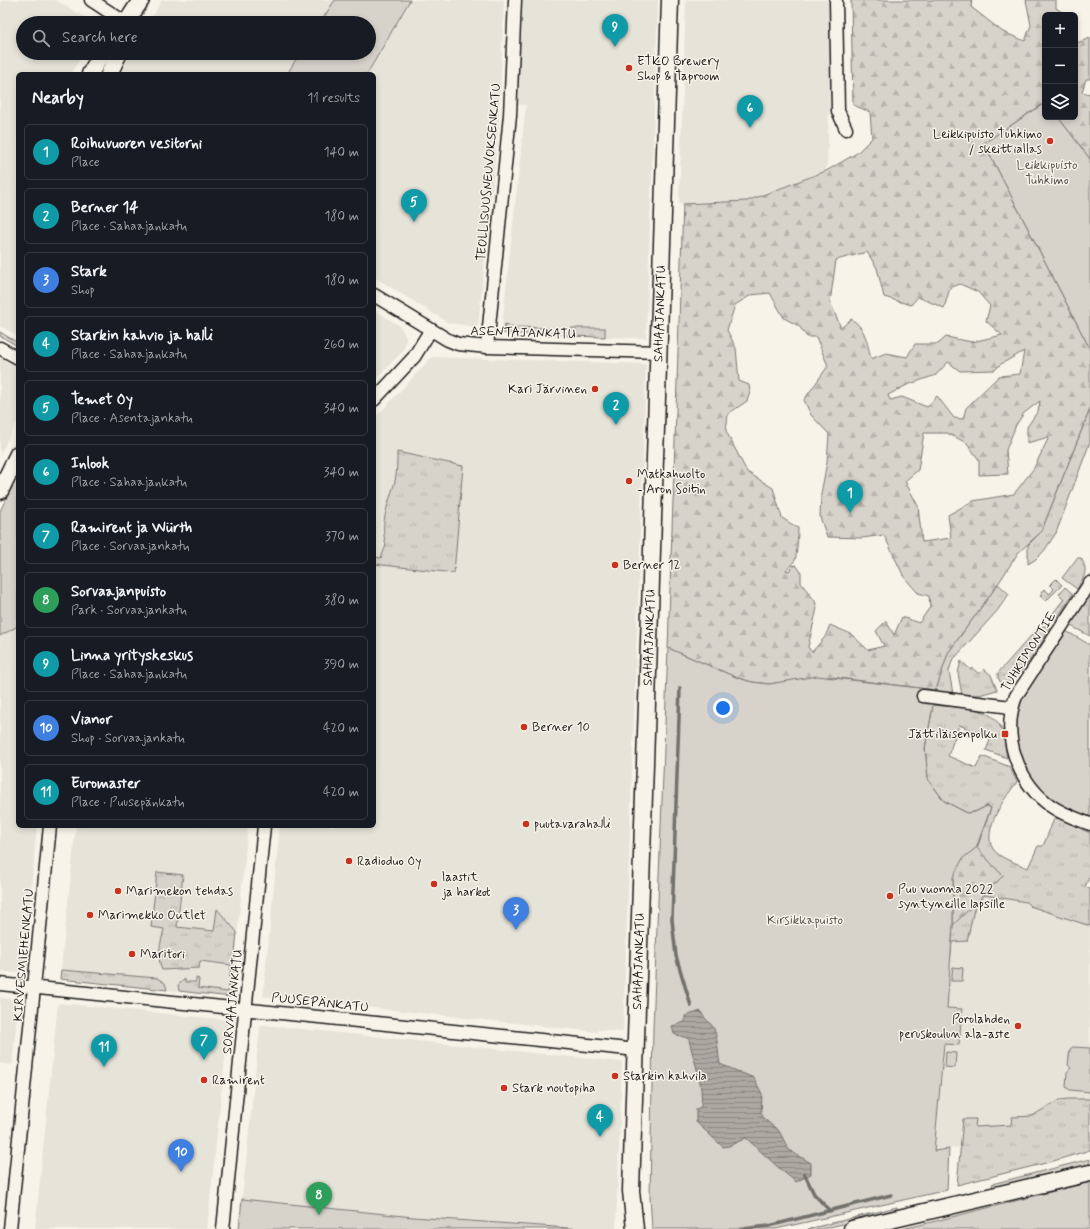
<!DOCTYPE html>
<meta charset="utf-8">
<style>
body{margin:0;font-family:Mynerve,sans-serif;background:#242831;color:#f1f3f6}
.controls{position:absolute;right:12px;top:12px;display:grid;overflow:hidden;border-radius:6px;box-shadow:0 2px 6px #0003}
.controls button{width:36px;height:36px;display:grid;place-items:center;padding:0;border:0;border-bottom:1px solid #363941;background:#171b24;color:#f1f3f6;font:20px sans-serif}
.you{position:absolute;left:723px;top:708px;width:14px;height:14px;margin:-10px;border:3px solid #fff;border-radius:50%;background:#1a73e8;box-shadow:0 0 0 6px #1a73e833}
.badge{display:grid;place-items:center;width:26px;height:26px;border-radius:50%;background:#c8321e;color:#fff;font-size:13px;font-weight:700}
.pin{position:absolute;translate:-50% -33px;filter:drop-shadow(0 1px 2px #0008)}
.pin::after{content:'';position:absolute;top:21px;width:14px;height:12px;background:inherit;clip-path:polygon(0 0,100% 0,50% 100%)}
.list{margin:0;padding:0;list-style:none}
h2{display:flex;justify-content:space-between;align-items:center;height:52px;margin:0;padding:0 16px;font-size:17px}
h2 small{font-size:13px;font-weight:400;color:#9ea1a6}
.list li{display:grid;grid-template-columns:26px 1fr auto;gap:12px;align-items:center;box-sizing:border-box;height:56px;margin:0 8px 8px;padding:0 8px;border:1px solid #363941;border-radius:6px}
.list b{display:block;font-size:15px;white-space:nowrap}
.list p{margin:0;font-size:13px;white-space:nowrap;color:#9ea1a6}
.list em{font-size:13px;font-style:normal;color:#9ea1a6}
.icon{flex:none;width:22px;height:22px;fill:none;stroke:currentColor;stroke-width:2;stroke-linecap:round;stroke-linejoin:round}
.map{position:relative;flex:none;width:1090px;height:1229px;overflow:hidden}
.search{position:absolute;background:#171b24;box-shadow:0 2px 6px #0003;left:16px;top:16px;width:360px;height:44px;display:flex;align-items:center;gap:10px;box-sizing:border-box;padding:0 14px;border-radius:22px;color:#9ea1a6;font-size:15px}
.panel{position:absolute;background:#171b24;box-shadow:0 2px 6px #0003;left:16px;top:72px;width:360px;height:756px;border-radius:6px}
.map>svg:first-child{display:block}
</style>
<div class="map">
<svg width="1090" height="1229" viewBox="0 0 1090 1229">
<defs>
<pattern id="grass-tufts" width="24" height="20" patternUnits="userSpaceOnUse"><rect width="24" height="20" fill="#d7d3cb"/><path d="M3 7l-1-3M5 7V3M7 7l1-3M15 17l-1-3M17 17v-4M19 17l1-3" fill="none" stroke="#b8b5ae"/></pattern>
<pattern id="forest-firs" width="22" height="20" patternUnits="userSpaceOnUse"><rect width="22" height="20" fill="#d7d3cb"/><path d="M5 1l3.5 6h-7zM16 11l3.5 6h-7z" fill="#b8b5ae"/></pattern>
<pattern id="water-rules" width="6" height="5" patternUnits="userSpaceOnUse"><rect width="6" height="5" fill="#aca9a2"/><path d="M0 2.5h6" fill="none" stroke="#8b8983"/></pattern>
</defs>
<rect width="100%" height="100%" fill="#f7f3e8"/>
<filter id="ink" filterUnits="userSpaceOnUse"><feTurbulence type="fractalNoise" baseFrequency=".025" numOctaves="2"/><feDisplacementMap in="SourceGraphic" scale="8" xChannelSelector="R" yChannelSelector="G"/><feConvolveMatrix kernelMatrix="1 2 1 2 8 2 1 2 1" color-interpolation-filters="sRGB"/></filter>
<g filter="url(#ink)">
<!-- built -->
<path fill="#e6e3d9" d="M3,0H55L95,23H23V53H83L71,74H18V336L0,326V5Z
M162,0H335L320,23H149Z
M410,0H504L499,121L478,327L449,323L374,277V74H367Z
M521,0H658L646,338L501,335L526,105H518Z
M686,0H833L827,165L818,190L752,206L679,203Z
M131,53H300L286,74H119Z
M374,310L400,326L406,337L405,345L403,351L374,381Z
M0,357L18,368V419L0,455Z
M432,357L646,364L623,1032L598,1030L597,1032L263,996L280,826H374V419Z
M18,626V826H37L24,963L22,970L16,973L0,971V636Z
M76,826H248L231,997L60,979Z
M1003,876L1030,906L1090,926V1121L934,1152L953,925Z
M0,998L19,1000L12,1065L0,1063Z
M58,1003L229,1020L207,1229H35Z
M263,1025L622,1062L616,1229H583L413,1217L242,1199L260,1027Z"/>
<!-- grass -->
<path fill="url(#grass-tufts)" stroke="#7a7874" d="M505,324L515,327L548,328L550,335L504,333Z
M571,328H605V337L567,336L569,330Z
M0,332L18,343V346L0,336Z
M1090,409V442L1056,533L1044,551L1036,559L1028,564V545L1041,532Z
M397,452L463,466L454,573L374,564V557L381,558L386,545C379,522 389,503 395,481C397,472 397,462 397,452Z
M1077,558H1081C1089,572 1084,576 1077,589L1062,578Z
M1056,579L1062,585L1046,601L1040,596L1042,594L1041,592L1044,589L1050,594L1054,589L1050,585Z
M998,584L1009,594L997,611L952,661L949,671L953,694L935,692L948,653Z
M1065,587L1073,594L1056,620L1050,617L1064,599L1059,594Z
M1090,593V636L1069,625Z
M1044,626L1051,628C1037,649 1025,673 1003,686L998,678V673L1037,629Z
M961,661L971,670L972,668L979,674L984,669L991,675L997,690L979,695H962L958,673Z
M933,705C954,708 991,704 1001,728C1005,736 1005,749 1007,758L986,750L991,738L959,725L948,756L976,768L982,756L1010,767L1017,782C1006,796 981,830 993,849C1000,859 1017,863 1028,868L1038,846H1043L1054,819L1058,818L1090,833V875L1085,887L1090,889V926L1030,906L1026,902L985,895L975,905L967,941L952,942L950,961L953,924L1003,876L976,848L987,806L975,812L967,813L944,801L927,779L925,748Z
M157,872L183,875L177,927L214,931L217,909L237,932L231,997L179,991L178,985L185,979V982H196V978L199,979L198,988L228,992L231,965L200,961L199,968L162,970C156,957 161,942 164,929L151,927Z
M61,970L157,978L165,983L167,990L60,979Z
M1068,1099H1090V1150L1050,1162L957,1185L963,1119H976L975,1127L1011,1125L1012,1117L1032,1116L1059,1100Z
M1090,1159L1089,1165L993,1188L992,1184Z
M897,1207V1211L822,1229H808Z"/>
<!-- forest -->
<path fill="url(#forest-firs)" stroke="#7a7874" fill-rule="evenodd" d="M851,0H972L971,7L1003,32L1025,41L1031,25L1026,0H1056V8L1066,15H1045V103L984,143L1090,349V409L1041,532L1018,553L998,584L948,653L936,690L831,677L769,684L752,682L738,678L668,648L683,204L747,201L826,171L857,153L872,138L870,112L853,105ZM867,252L877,268L884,297L911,305L918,297L944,308L950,288L960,284L978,292L990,306L986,321L1002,335L972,342L946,337L938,344H915L907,357L886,353L871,359C867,343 866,328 851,319L841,328L830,302L836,260ZM770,293L784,318L799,326L807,337H816L828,366L804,400L811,415L829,434L827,462L821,494L820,517L827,537L862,538L884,535L904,577L918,593L929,596L930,607L919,623L902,617L894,635L886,621L876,631L884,646L868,650L851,634L830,625L825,637L812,652L808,647L817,608L815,601L801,583V572L796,565L792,566L789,571L786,570C788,567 794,563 795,560C797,555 798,534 798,528L782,518L773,488L747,472L726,431L728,414L747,401L750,392L749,385L739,381L736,348L727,330L735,305L751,295ZM1024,351L1020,374L999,376L966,408L963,419L954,418L937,396L927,407L902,397L890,400L888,395L907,385L936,375L948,362L960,371L995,370L1001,364ZM1040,401L1038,411L1027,427V443L1049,437L1034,468L1014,494L973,501L948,515L951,538L922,542L918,506L905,481L918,470L924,433H947L967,443L979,460V475L1008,474L1006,450L1016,425L1024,413Z
M1075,30L1077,43L1090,38V79H1086L1082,92L1090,94V159L1058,117H1075Z
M932,711L925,748L928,779L944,801L967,813L975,812L987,806L991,808L977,848L1003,876L953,925V877L899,738Z"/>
<!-- park -->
<path fill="#d7d3cb" stroke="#7a7874" d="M335,0H410L367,74H287L300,53H369V23H320Z
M1045,103V117H1058L1090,159V349L984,143Z
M18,475V626L0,636V511Z
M1066,631L1090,645V819C1080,814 1069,810 1060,805C1020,782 1007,735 1024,694C1033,671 1052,651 1066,631Z
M668,648L738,678L752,682L769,684L817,676L936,690L925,748L928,779L944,801L967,813L975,812L987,806L991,808L976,848L963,858L953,877V925L947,1008L962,1009L959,1045L944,1044L934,1151L949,1149L947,1190L776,1229H652L650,1197L653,1028Z
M953,967L963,968L962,981H951Z
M1073,1047L1090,1048V1092L1070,1090L1066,1087L1067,1072L1071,1068L1068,1065L1070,1049Z
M946,1052L956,1053L955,1068L945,1067Z
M1090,1182V1229H902L928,1223Z
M242,1199L413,1217L583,1229H239Z"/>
<!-- water -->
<path fill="url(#water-rules)" stroke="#72716c" d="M701,1011C703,1019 713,1023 715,1032C718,1041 718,1054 720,1064L754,1078L762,1094L761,1113L763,1118L779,1131L789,1150L811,1163V1174L796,1182L780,1169L746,1138L729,1146L723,1147L696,1122V1109L701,1107C704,1084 694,1062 689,1040L687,1038L674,1034L672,1026L685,1022V1016Z"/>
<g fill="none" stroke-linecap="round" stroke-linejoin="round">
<!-- stream -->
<path stroke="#72716c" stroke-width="3.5" d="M680,688L672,920L676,956L691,1006
M804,1173L814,1194L830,1211
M741,1229L769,1226L891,1195"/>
<defs>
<path id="street" d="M91,0L126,23
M836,0L838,111L846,129
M374,295L448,340L458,344L487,347L660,352
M487,347L510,115L515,0
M0,348L18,358
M374,400L414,357L430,331
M1090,583L1016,696C1001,735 1017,782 1051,806C1062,814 1077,819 1090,824
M923,696L1011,707
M0,984L637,1050
M10,1229L50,826
M223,1229L264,826"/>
<g id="secondary">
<path d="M126,23L141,0"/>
<path d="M90,74L102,53"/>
<path d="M109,74L119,53"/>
<path d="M0,491L18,454"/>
<path id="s1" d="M635,1229L631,1191L670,0"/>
<path d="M852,1229L1090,1173"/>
</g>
</defs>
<!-- street casing -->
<use href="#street" stroke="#1c1c1c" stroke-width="15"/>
<!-- secondary casing -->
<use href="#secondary" stroke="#1c1c1c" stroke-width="19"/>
<!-- street -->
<use href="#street" stroke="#f7f3e8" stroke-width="12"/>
<!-- secondary -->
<use href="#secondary" stroke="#f7f3e8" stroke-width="16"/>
</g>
</g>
<!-- markers -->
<g fill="#c8321e" stroke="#f7f3e8" stroke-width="1.5">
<circle cx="629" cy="68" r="4"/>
<circle cx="1050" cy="141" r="4"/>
<circle cx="595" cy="389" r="4"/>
<circle cx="629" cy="481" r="4"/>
<circle cx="615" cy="565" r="4"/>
<circle cx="524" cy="727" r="4"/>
<rect x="1001" y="730" width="8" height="8" rx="2"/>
<circle cx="526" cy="824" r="4"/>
<circle cx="349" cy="861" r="4"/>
<circle cx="434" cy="884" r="4"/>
<circle cx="118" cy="891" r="4"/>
<circle cx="890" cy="896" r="4"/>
<circle cx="90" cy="915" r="4"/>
<circle cx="132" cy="954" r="4"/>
<circle cx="1018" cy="1026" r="4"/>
<circle cx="615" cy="1076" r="4"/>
<circle cx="204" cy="1080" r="4"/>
<circle cx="504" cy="1088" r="4"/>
</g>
<g text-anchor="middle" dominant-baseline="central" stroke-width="3" stroke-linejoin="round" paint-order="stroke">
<!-- poi labels -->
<g font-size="13" fill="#1c1c1c" stroke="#f7f3e8" text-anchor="start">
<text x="637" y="61">ETKO Brewery<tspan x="637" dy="15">Shop &amp; Taproom</tspan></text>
<text x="1042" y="134" text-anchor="end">Leikkipuisto Tuhkimo<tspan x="1042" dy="15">/ skeittiallas</tspan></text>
<text x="587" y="389" text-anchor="end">Kari Järvinen</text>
<text x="637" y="474">Matkahuolto<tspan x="637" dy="15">- Aron Soitin</tspan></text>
<text x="623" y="565">Berner 12</text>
<text x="532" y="727">Berner 10</text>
<text x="997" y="734" text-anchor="end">Jättiläisenpolku</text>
<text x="534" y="824">puutavarahalli</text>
<text x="357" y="861">Radioduo Oy</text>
<text x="442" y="877">laastit<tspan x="442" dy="15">ja harkot</tspan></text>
<text x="898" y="889">Puu vuonna 2022<tspan x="898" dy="15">syntyneille lapsille</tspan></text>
<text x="126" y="891">Marimekon tehdas</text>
<text x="98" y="915">Marimekko Outlet</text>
<text x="140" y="954">Maritori</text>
<text x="1010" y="1019" text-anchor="end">Porolahden<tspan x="1010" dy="15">peruskoulun ala-aste</tspan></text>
<text x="623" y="1076">Starkin kahvila</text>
<text x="212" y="1080">Ramirent</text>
<text x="512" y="1088">Stark noutopiha</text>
</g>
<!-- park labels -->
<g font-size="13" fill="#545351" stroke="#f7f3e8">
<text x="1047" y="165">Leikkipuisto<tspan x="1047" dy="15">Tuhkimo</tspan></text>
<text x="805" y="920">Kirsikkapuisto</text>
</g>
<!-- street labels -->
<g font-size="13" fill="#1c1c1c" stroke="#f7f3e8">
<text transform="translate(489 172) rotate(-85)">TEOLLISUUSNEUVOKSENKATU</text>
<text stroke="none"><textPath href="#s1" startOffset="916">SAHAAJANKATU</textPath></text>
<text transform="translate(523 333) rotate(2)">ASENTAJANKATU</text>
<text stroke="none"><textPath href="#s1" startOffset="592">SAHAAJANKATU</textPath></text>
<text transform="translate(1029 652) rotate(-58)">TUHKIMONTIE</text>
<text transform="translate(24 955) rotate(-85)">KIRVESMIEHENKATU</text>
<text stroke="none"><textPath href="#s1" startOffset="268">SAHAAJANKATU</textPath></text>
<text transform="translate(233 1002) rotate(-84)">SORVAAJANKATU</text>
<text transform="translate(320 1003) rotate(6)">PUUSEPÄNKATU</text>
</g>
</g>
</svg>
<div class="controls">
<button>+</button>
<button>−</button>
<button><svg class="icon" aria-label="layers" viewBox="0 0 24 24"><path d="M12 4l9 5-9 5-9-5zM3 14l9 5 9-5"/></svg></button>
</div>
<div class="you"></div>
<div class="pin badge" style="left:850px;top:513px;background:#0f9aa8">1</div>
<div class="pin badge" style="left:616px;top:425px;background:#0f9aa8">2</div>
<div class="pin badge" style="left:516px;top:930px;background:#3f7fe0">3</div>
<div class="pin badge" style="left:600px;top:1137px;background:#0f9aa8">4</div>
<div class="pin badge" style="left:414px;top:222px;background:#0f9aa8">5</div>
<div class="pin badge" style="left:750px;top:128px;background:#0f9aa8">6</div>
<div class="pin badge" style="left:204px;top:1060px;background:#0f9aa8">7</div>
<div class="pin badge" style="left:319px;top:1215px;background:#2e9e5b">8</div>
<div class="pin badge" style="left:615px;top:47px;background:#0f9aa8">9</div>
<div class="pin badge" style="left:181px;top:1172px;background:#3f7fe0">10</div>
<div class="pin badge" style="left:104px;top:1067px;background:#0f9aa8">11</div>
<div class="search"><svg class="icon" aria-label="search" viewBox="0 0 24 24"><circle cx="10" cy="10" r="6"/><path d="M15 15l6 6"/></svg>Search here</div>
<section class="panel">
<h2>Nearby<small>11 results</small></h2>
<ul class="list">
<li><span class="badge" style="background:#0f9aa8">1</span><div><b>Roihuvuoren vesitorni</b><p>Place</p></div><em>140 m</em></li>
<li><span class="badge" style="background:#0f9aa8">2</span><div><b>Berner 14</b><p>Place · Sahaajankatu</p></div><em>180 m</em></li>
<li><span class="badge" style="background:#3f7fe0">3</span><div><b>Stark</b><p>Shop</p></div><em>180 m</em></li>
<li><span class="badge" style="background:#0f9aa8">4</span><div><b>Starkin kahvio ja halli</b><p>Place · Sahaajankatu</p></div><em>260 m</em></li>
<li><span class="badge" style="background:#0f9aa8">5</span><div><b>Temet Oy</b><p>Place · Asentajankatu</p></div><em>340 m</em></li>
<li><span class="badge" style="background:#0f9aa8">6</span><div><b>Inlook</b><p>Place · Sahaajankatu</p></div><em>340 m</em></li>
<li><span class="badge" style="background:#0f9aa8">7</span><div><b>Ramirent ja Würth</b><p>Place · Sorvaajankatu</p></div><em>370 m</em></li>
<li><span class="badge" style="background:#2e9e5b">8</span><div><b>Sorvaajanpuisto</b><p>Park · Sorvaajankatu</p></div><em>380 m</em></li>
<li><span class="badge" style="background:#0f9aa8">9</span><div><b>Linna yrityskeskus</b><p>Place · Sahaajankatu</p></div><em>390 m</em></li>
<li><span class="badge" style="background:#3f7fe0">10</span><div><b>Vianor</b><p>Shop · Sorvaajankatu</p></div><em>420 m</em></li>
<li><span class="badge" style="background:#0f9aa8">11</span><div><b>Euromaster</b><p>Place · Puusepänkatu</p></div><em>420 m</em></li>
</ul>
</section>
</div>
